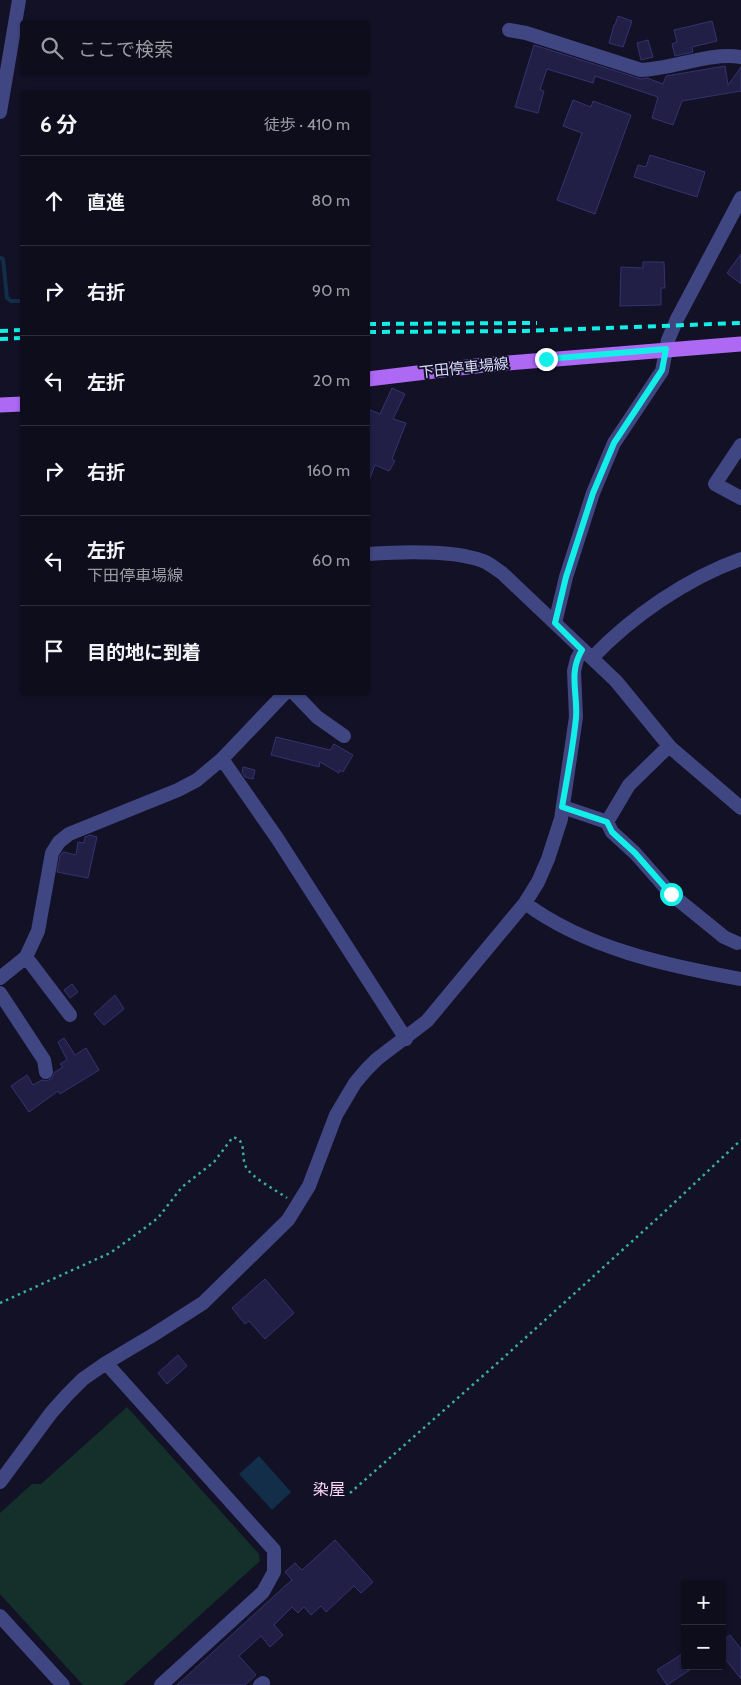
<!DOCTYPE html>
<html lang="ja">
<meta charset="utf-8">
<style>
body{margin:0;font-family:Cabin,"Noto Sans JP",sans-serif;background:#1c1b29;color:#f1f3f6}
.controls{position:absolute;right:15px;bottom:15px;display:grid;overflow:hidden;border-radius:5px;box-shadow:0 1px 4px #0004}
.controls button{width:45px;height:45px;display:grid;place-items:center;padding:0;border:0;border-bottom:1px solid #2e2d3b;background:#0e0d1c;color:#f1f3f6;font:25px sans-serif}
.stop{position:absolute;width:15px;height:15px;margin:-11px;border:4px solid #13efe8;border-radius:50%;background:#fff}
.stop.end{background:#13efe8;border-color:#fff;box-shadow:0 1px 5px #0008}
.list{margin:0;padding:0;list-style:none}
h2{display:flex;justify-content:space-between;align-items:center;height:65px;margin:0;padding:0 20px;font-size:21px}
h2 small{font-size:16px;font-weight:400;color:#9b9ca3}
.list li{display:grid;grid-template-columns:32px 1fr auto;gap:15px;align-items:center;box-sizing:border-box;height:90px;padding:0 20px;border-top:1px solid #2e2d3b}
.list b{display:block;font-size:19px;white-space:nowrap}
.list p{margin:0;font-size:16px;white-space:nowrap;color:#9b9ca3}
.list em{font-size:16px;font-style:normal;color:#9b9ca3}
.icon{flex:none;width:28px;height:28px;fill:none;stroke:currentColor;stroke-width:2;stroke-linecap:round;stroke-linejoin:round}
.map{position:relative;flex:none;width:741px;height:1685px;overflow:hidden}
.search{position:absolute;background:#0e0d1c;box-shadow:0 1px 4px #0004;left:20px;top:20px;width:350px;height:55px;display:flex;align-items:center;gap:12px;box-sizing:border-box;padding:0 18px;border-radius:5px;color:#9b9ca3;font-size:19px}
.panel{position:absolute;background:#0e0d1c;box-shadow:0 1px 4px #0004;left:20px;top:90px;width:350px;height:605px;border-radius:5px}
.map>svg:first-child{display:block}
</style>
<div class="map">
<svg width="741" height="1685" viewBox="0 0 741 1685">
<rect width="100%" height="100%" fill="#121126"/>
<!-- green -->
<path fill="#15302b" d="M127,1407L259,1554L260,1561L123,1685H83L0,1594V1513L32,1484H41Z"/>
<!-- water -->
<path fill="#122e49" d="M259,1456L291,1492L272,1510L239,1474Z"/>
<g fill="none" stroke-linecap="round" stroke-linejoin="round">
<!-- stream -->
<path stroke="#122e49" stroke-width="4" d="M0,258L3,259L7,298L11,301H22"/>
</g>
<!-- building -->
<path fill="#211f46" stroke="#363270" d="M618,16L632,21L623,47L609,43L614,25H615Z
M712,21L717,41L692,47L693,52L675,56L672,44L677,42L674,30Z
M648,40L653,57L641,60L637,43Z
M534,45L641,79L647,78L663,84L666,76L725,66L728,85L741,67V91L682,101L673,125L652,118L658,97L595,76L593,83L547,69L540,90L544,91L538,113L515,107Z
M573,100L591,107L593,101L631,115L595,214L557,200L582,133L563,126Z
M650,155L705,172L697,197L634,177L638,165L646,167Z
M741,254V284L727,273Z
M643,262H664L665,288H661V305L620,306L621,267L643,268Z
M392,388L405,394L393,419L406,423L392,459L395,461L389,471L375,465L368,483V409L380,414Z
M276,737L330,750L334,744L353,755L343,772L340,770L339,773L320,762L319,767L271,755Z
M243,767L255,770L253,779L245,777L242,772Z
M90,835L97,837L88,878L57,872L60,856L63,852L76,855L78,842L84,843L85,837Z
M72,984L78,992L70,998L64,990Z
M115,995L124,1009L104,1025L94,1014Z
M64,1038L75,1055L86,1048L99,1070L60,1094L58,1091L29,1112L11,1086L27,1075L33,1085L42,1080L47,1081L52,1078L55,1072L63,1067L60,1064L67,1060L58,1042Z
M265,1279L294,1313L265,1339L249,1321L245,1324L232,1308Z
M178,1355L187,1366L167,1384L158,1373Z
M335,1540L373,1582L361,1593L354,1586L326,1612L321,1606L311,1615L304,1607L298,1613L292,1607L274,1625L283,1635L270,1647L261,1636L239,1656L256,1675L245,1685H177L285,1586L292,1580L285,1572L295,1563L302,1570Z
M730,1635L741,1649V1679L722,1655V1641Z
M685,1652V1666H696L667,1685L657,1670Z"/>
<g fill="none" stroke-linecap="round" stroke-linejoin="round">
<!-- path -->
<path stroke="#39b19a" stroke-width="2.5" stroke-dasharray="2.5 4" stroke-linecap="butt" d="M0,1303L110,1253L138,1233L158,1218L182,1187L214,1162L233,1137C248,1141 240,1155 246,1167C252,1178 276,1190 287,1198
M350,1493L502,1359L660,1216L741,1140"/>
<!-- minor -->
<path stroke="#404682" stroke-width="14" d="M509,30L526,33L641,70C673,69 709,52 741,57
M0,112L19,0
M741,445L715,484L741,498
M368,554C398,552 454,550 483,561C489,563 496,569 502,573L616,681L670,747L741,808
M555,623L566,577L593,493L614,443L662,371L668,340L677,319L741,198
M592,658C631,617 687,578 741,559
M293,692L317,717L344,736
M222,759L277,838L406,1039
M563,807L607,822L612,832L635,853L671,894L724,937L737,943
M607,822L629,785L669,746
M525,903C585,948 668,966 741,979
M0,978L26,957
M0,993L44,1060L46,1072
M70,1015L26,957L38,931L52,853L59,842L69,834L178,790L197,780L222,759L286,692
M106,1363L274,1550V1572L263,1592L161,1685
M0,1482L51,1413L67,1395L83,1379L106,1363L153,1335L203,1303L288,1220L309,1186L336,1115L355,1083L366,1070L377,1059L427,1021L525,903L538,882L548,859L561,819L576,717L574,671L577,659L582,650
M0,1616L63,1685
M260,1685L263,1683"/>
<!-- major -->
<path stroke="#ad68f4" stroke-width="15" d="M368,379L484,365L741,344
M0,405L22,404"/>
<!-- rail -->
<path stroke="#13efe8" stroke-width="4" stroke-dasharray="8 6" stroke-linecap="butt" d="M368,324L537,323
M0,331L22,330
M368,332L525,331L741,323
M0,339L22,338"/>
</g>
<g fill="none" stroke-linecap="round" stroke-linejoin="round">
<!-- route -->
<path stroke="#13efe8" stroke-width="6" d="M546,359L666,349L662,370L614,443L593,493L566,577L555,623L582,650C568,673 578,693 576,718C573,748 567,778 562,807L607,822L612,832L635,853L671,894"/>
</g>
<g text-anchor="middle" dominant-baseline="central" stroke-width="4" stroke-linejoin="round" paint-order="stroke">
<!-- street labels -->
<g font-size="15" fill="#d9dafc" stroke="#121126">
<text transform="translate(464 368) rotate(-6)">下田停車場線</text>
</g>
<!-- neighbourhood labels -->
<g font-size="16" fill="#fcdbf5" stroke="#121126">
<text x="329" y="1489">染屋</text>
</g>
</g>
</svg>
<div class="controls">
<button>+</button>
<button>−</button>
</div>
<div class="stop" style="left:671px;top:894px"></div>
<div class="stop end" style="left:546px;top:359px"></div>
<div class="search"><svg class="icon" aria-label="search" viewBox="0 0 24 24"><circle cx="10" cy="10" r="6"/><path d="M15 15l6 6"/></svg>ここで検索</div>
<section class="panel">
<h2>6 分<small>徒歩 · 410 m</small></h2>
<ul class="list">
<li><svg class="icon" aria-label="ahead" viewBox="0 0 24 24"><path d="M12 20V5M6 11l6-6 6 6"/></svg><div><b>直進</b></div><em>80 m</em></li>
<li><svg class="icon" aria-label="right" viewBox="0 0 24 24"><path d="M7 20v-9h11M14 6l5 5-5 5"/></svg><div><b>右折</b></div><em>90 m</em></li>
<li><svg class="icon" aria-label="left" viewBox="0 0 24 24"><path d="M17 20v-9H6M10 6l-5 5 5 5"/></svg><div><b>左折</b></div><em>20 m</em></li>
<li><svg class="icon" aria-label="right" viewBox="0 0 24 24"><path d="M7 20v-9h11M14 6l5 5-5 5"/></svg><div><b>右折</b></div><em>160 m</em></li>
<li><svg class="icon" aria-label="left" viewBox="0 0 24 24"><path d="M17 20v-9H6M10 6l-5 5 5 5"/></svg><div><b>左折</b><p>下田停車場線</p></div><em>60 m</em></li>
<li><svg class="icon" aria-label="arrive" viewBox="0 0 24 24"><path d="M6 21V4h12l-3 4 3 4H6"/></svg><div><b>目的地に到着</b></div></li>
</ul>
</section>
</div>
